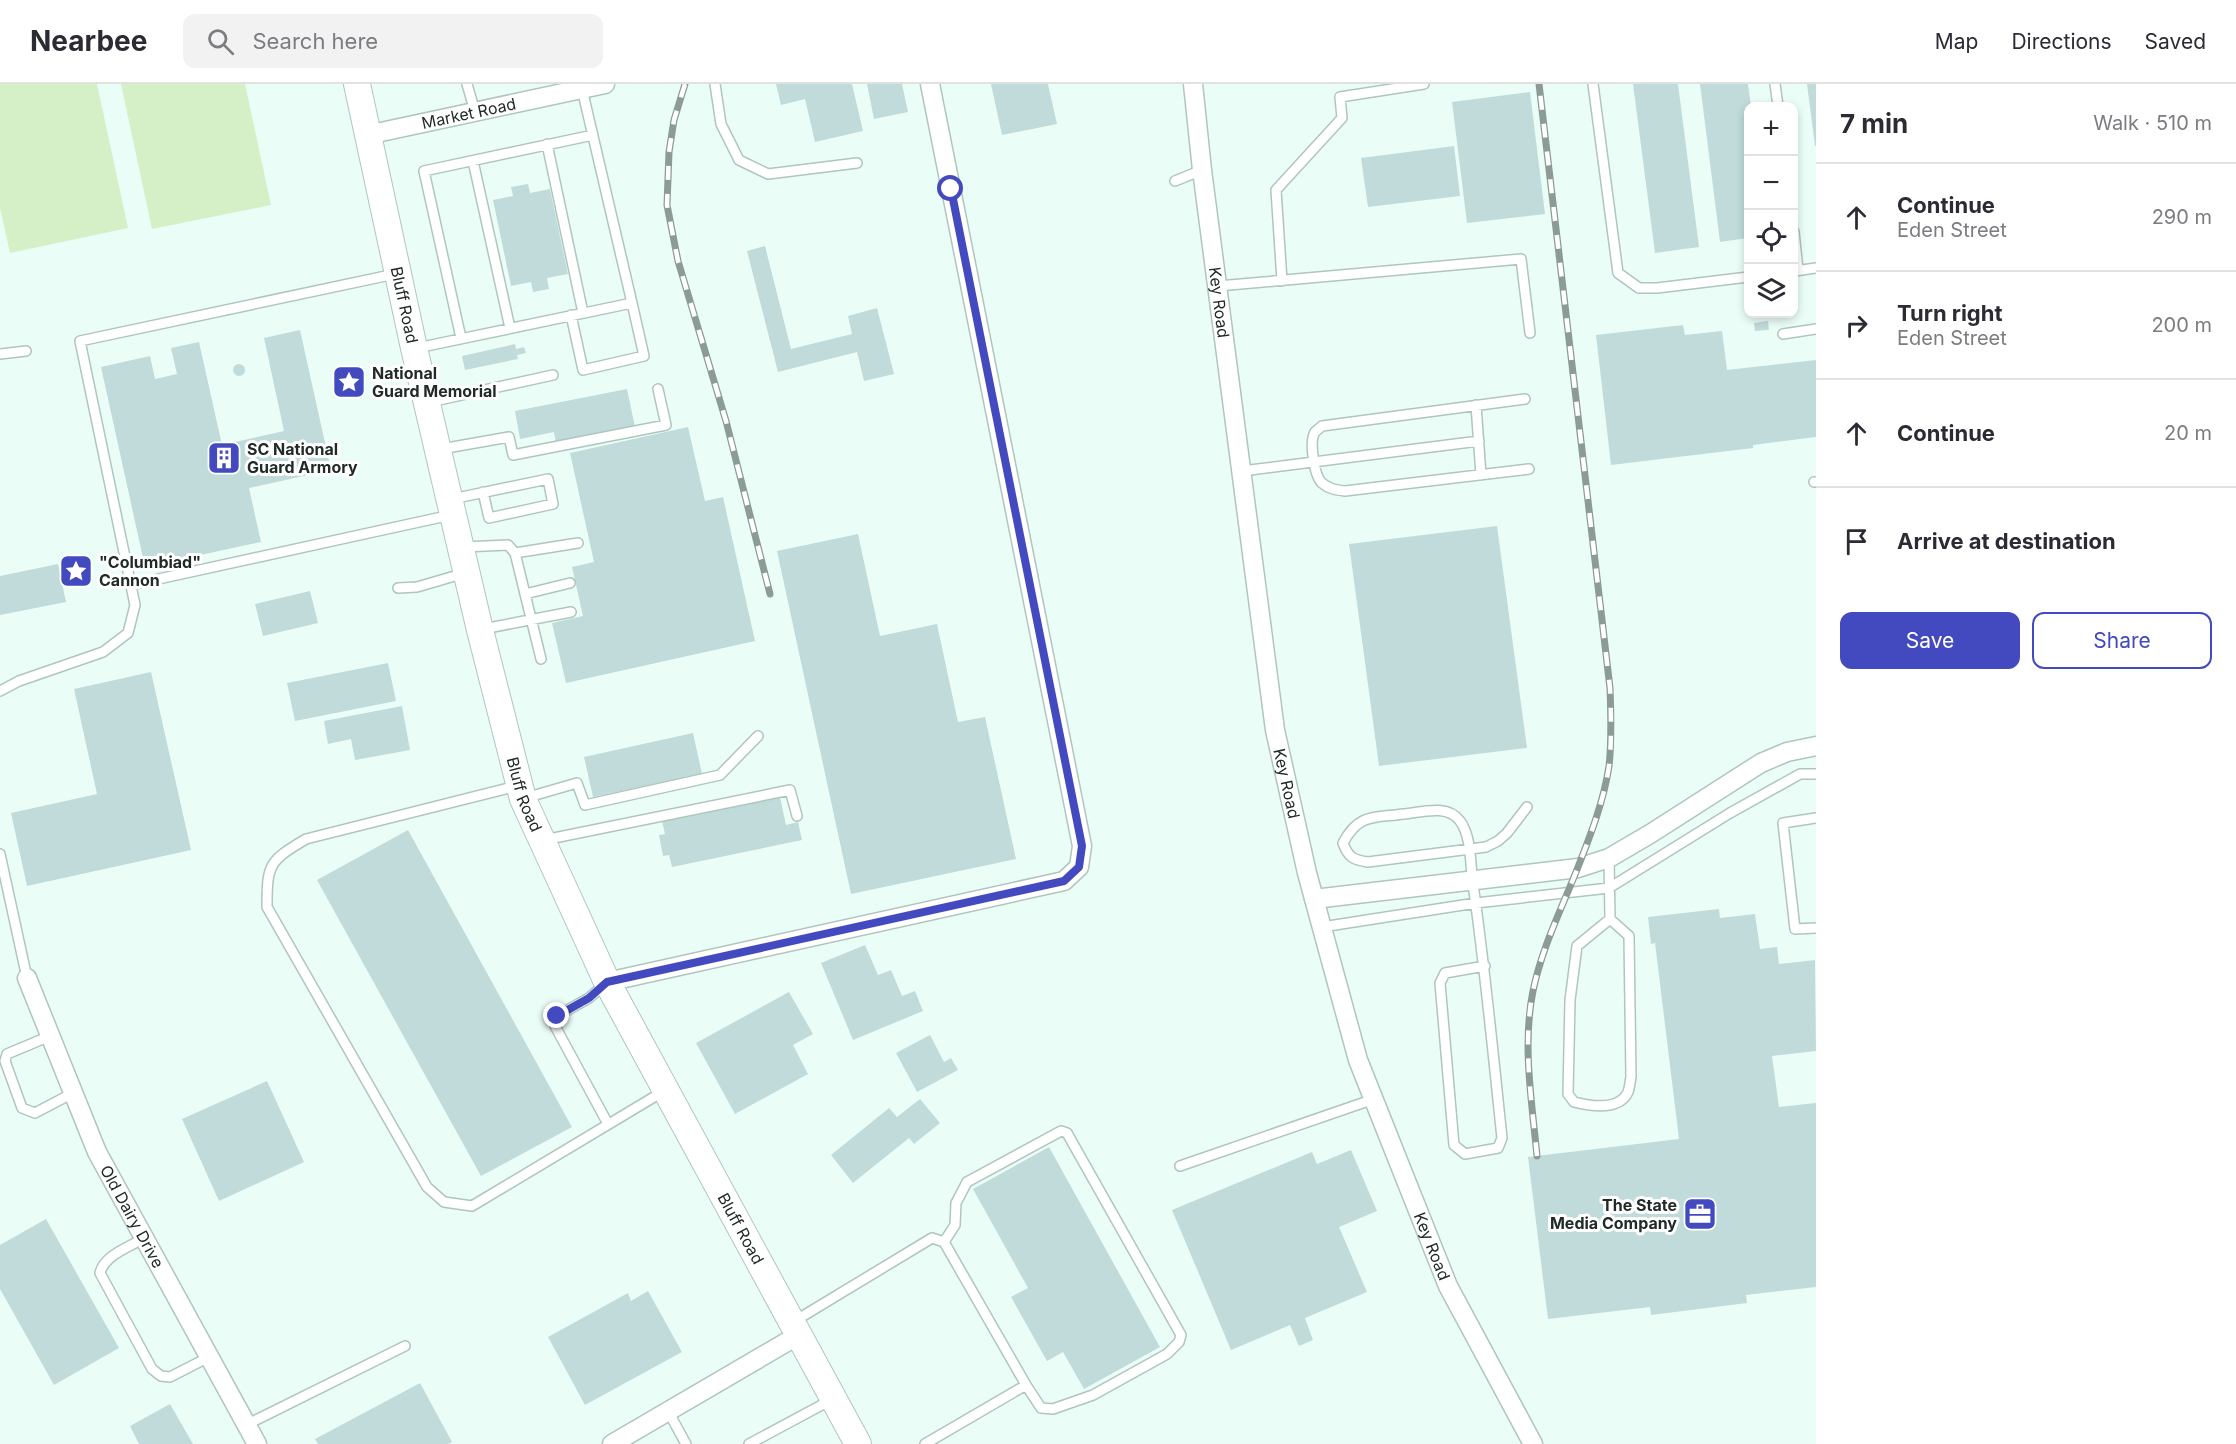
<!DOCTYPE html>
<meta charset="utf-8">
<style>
body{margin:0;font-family:Inter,sans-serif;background:#f2f2f3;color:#2b2b33}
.controls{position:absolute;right:18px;top:18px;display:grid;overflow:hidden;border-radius:12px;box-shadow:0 3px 9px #0003}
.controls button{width:54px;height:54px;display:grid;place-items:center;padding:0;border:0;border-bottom:2px solid #e1e1e2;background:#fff;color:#2b2b33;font:30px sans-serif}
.stop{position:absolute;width:18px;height:18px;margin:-14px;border:4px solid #434abf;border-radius:50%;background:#fff}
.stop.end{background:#434abf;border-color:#fff;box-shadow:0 2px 6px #0008}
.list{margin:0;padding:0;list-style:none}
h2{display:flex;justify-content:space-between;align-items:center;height:78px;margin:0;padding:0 24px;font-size:26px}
h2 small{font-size:20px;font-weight:400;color:#7c7c81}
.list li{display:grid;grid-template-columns:39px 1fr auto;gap:18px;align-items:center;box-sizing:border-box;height:108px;padding:0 24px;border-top:2px solid #e1e1e2}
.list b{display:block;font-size:22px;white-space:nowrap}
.list p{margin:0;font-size:20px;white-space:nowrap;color:#7c7c81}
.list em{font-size:20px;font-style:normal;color:#7c7c81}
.actions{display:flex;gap:12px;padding:18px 24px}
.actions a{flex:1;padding:14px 0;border:2px solid #434abf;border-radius:12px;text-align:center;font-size:21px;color:#434abf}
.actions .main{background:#434abf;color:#fff}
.icon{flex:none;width:33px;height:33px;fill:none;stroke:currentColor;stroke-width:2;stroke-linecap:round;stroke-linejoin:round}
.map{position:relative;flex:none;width:1816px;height:1360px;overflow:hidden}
header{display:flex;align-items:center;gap:36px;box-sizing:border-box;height:84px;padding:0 30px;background:#fff;border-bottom:2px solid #e1e1e2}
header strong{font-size:28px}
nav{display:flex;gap:33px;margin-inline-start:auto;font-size:21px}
.search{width:420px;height:54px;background:#f2f2f3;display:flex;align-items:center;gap:15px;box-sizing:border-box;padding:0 21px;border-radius:12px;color:#7c7c81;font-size:22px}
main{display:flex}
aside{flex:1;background:#fff}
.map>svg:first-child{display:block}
</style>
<header>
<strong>Nearbee</strong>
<div class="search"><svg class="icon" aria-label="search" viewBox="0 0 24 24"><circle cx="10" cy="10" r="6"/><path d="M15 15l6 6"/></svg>Search here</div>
<nav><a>Map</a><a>Directions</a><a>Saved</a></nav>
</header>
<main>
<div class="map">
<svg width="1816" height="1360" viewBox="0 0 1816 1360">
<rect width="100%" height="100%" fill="#eafef7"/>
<!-- green -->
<path fill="#d5efc7" d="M0,0H97L128,144L10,169L0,124Z
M121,0H245L271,121L152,145Z"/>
<!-- building -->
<path fill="#c1dbda" d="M776,0H852L863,47L815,58L805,15L781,21Z
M867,0H902L908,28L874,35Z
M991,0H1048L1057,40L1002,51Z
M1633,0H1678L1699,163L1655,169Z
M1700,0H1748L1751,22H1748V154L1720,158Z
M1807,0H1816V62H1815Z
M1530,8L1545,130L1467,139L1452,18Z
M1454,62L1460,112L1368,123L1361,74Z
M528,100L530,109L550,105L568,190L547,194L549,205L533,208L531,198L511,202L493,116L513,112L511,103Z
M765,162L791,265L852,250L848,232L877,224L894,290L864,297L857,268L778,288L747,167Z
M1768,237L1769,246L1755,247L1754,239Z
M1683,241L1685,251L1722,247L1727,286L1816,276V353L1753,361V364L1611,381L1596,251Z
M300,246L331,386L249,404L261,458L145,483L101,283L150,272L155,295L177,290L171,264L199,258L222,361L284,347L264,254Z
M515,260L516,265L524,263L526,269L517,271L518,275L465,286L462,272Z
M233 286a6 6 0 1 1 12 0a6 6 0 1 1-12 0Z
M627,305L635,343L556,359L554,348L520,355L515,327Z
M688,343L705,417L723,413L755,557L566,599L552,539L583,532L572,483L594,478L570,369Z
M1497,442L1527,664L1379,682L1349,460Z
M858,450L880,552L937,540L958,638L985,633L1016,775L851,810L777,467Z
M58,480L66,518L0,531V492Z
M310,507L318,539L263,552L255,520Z
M388,579L396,617L295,637L287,599Z
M151,588L191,766L27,802L11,729L97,710L74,605Z
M402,622L410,666L355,676L351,655L328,660L324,637Z
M693,649L702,690L593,713L584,673Z
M780,713L786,741L798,738L802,756L672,783L669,771L663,772L659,751L665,750L662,737Z
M408,746L572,1043L481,1092L317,796Z
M1719,825L1720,834L1755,830L1760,865L1777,863L1779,880L1815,876L1816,967L1772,972L1779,1023L1816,1019V1203L1746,1211L1747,1219L1651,1231L1650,1223L1548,1235L1528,1073L1679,1055L1655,859L1651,860L1648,833Z
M865,861L878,891L891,886L902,912L915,907L923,927L853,956L821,879Z
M789,908L813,950L793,961L808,990L735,1030L696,959Z
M930,951L944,978L951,974L958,986L917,1008L896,969Z
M267,997L304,1078L219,1117L182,1035Z
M920,1015L940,1039L914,1060L909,1054L853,1099L831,1071L889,1024L897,1033Z
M1049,1063L1160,1263L1084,1305L1063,1268L1047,1277L1011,1213L1028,1204L973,1105Z
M1351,1066L1377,1127L1339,1143L1367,1208L1305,1234L1313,1256L1299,1262L1290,1241L1231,1266L1172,1126L1312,1068L1317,1080Z
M46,1135L119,1264L54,1301L0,1205V1161Z
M648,1207L682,1268L585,1321L548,1253L628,1209L631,1217Z
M420,1299L452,1358L448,1360H318L315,1355Z
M170,1320L193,1360H139L130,1342Z"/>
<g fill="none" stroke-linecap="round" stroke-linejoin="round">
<defs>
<path id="lane" d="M467,0L475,28
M715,0L721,40L739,76L768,90L857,79
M1593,0L1618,189L1639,204H1657L1748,193
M1775,0L1778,22
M547,60L583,229
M473,77L510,244
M1175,97L1202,86
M1794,148L1798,186
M1795,187L1816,184
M1282,197L1276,106L1342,34L1340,13L1424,0
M1218,202L1521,175L1530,249
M571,231L583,286L644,272L632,219
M1783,250L1816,245
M461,254L424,87L593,51
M417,264L632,219L582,5
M0,270L26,267
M1525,315L1322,342C1322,342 1315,348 1315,348C1309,357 1314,392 1322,399C1329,405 1336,406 1345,407L1529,385
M430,318L553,291
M1476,321L1481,391
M441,365L509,353L513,371L666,341L658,305
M1242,387L1479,357
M1814,398H1816
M452,415L548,395L553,420L489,434L483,408
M463,463L508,461L515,469L578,459
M515,469L541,575
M131,501L451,431
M398,504L417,503L465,489
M525,510L570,499
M483,545L571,528
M0,607L19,597L103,568L128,549L135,521L80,257L395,190
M517,702L306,755C269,777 267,780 267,823L427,1103L444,1118L472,1122L664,1007
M525,714L577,699L585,721L720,691L758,652
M1816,734L1783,739L1795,845L1816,844
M544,756L790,706L797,732
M0,770L27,894
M1609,774L1610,835L1629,852L1631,993C1630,997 1630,1003 1628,1008C1619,1027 1590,1022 1574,1018L1568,1010L1570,916L1577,862L1610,835
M1322,843L1476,819L1609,804L1730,729L1800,690H1816
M1485,882L1445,889L1440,899L1454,1061L1465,1070L1498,1064L1502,1054C1493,969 1485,884 1473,800C1470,781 1472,753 1460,737C1448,720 1422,728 1404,730C1374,734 1359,729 1343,759C1348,773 1353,776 1368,778L1486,763L1498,757L1507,749L1527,723
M605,900L589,914L557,932L555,942L608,1040
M50,952L7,970L5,977L22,1024L35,1029L73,1009
M1180,1082L1374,1015
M144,1154C130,1163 104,1171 100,1189L152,1285L161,1292L170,1293L209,1273
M944,1158L955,1141L956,1119L967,1098L1061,1047L1067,1049L1181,1251L1179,1258L1167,1270L1093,1311L1053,1325L1041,1324L1026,1301
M793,1238L932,1154L944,1158L1026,1301L925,1360
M668,1327L686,1360
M246,1341L405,1262
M749,1360L831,1316"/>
<g id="street">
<path id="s1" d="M1193,0L1202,86L1275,646L1307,789L1358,976L1448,1202L1533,1360"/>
<path id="s2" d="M367,51L605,0"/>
<path d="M1314,815L1578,784L1609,774L1650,750L1761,679L1787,668L1816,662"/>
<path id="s3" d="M27,894L97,1068L257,1360"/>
<path d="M607,898L1064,797L1079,783L1082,762L930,0"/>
<path d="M612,1360L797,1252"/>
</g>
<g id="secondary">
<path id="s4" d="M357,0L414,264L480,546L523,715L607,898L858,1360"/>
</g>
</defs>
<!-- lane casing -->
<use href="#lane" stroke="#aec6be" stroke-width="12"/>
<!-- street casing -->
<use href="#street" stroke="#aec6be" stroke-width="21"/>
<!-- secondary casing -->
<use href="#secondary" stroke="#aec6be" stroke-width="28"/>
<!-- lane -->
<use href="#lane" stroke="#fff" stroke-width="9"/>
<!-- street -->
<use href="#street" stroke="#fff" stroke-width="18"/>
<!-- secondary -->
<use href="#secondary" stroke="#fff" stroke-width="26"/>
<defs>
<path id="rail" d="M685,0L674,36L669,68L667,121L678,177L726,337L770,510
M1537,1072C1532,1018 1522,961 1533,907C1542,863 1562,824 1578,783C1591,750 1604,716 1609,682C1612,656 1611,630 1610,604L1539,0"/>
</defs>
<!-- rail casing -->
<use href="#rail" stroke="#8c9b96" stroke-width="7"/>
<!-- rail -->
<use href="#rail" stroke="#fff" stroke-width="4.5" stroke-dasharray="14" stroke-linecap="butt"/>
</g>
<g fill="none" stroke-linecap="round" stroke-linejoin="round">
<!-- route -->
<path stroke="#434abf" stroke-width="8" d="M557,932L589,914L607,898L1064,797L1079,783L1082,762L951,105"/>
</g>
<!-- icons -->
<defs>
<symbol id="sight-square" viewBox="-11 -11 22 22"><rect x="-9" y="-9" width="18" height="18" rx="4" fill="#434abf" stroke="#fff"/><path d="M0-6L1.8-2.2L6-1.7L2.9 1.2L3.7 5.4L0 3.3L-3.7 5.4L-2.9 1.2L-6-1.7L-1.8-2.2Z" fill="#fff"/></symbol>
<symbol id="building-square" viewBox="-11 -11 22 22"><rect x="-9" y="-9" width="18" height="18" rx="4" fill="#434abf" stroke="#fff"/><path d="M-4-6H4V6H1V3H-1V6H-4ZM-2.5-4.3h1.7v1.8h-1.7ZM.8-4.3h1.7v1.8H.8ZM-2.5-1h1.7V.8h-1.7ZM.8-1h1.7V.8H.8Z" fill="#fff"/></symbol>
<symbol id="office-square" viewBox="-11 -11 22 22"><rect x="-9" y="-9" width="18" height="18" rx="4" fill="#434abf" stroke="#fff"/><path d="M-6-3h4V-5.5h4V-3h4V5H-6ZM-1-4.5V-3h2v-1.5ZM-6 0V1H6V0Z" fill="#fff"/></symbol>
</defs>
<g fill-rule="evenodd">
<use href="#sight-square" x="330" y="279" width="38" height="38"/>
<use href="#building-square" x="205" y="355" width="38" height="38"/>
<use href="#sight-square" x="57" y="468" width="38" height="38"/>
<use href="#office-square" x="1681" y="1111" width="38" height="38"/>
</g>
<g text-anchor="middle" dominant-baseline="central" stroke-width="6" stroke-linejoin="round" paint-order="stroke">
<!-- street labels -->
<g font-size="16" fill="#202a27" stroke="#fff">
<text stroke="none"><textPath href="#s2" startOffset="104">Market Road</textPath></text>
<text stroke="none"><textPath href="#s1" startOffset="220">Key Road</textPath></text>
<text stroke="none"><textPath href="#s4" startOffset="226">Bluff Road</textPath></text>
<text stroke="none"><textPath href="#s1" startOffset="706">Key Road</textPath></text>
<text stroke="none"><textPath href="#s4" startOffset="730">Bluff Road</textPath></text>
<text stroke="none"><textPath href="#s3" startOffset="261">Old Dairy Drive</textPath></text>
<text stroke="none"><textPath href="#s4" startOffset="1216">Bluff Road</textPath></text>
<text stroke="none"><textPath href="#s1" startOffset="1192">Key Road</textPath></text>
</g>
<!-- poi labels -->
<g font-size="16" font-weight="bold" fill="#202a27" stroke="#fff" text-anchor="start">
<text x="372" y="289">National<tspan x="372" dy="18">Guard Memorial</tspan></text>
<text x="247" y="365">SC National<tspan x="247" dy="18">Guard Armory</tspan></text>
<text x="99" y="478">"Columbiad"<tspan x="99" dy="18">Cannon</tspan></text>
<text x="1677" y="1121" text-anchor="end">The State<tspan x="1677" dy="18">Media Company</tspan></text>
</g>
</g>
</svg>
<div class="controls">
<button>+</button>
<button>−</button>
<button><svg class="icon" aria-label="locate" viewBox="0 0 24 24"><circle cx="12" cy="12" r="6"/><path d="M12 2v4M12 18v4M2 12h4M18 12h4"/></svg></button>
<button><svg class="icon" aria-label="layers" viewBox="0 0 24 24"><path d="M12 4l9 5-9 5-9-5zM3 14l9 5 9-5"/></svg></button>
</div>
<div class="stop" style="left:951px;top:105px"></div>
<div class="stop end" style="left:557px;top:932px"></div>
</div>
<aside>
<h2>7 min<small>Walk · 510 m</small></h2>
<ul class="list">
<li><svg class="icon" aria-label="ahead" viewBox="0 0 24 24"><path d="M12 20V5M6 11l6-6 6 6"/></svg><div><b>Continue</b><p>Eden Street</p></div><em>290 m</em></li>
<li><svg class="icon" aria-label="right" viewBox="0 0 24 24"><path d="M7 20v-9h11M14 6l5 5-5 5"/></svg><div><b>Turn right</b><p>Eden Street</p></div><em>200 m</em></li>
<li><svg class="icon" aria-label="ahead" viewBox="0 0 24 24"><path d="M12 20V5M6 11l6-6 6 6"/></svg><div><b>Continue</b></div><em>20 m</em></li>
<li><svg class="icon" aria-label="arrive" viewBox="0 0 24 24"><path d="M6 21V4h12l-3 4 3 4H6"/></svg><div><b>Arrive at destination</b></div></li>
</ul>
<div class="actions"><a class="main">Save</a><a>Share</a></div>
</aside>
</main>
